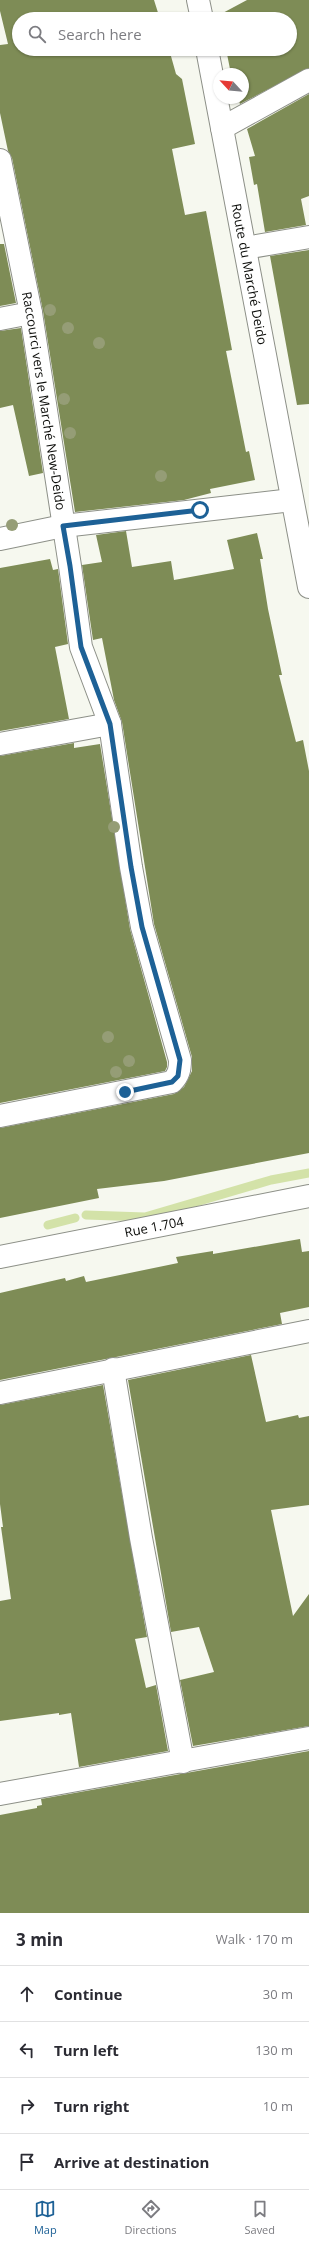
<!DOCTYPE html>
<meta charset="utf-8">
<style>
body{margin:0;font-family:"Open Sans",sans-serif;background:#f7f7f7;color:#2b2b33}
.compass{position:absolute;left:213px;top:68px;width:36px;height:36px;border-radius:50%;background:#fff;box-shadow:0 1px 3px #0004;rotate:296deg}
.stop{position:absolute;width:12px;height:12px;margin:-9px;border:3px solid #1d6196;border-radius:50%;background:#fff}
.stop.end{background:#1d6196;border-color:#fff;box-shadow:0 1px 4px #0008}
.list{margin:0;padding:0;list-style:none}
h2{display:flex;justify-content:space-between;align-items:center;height:52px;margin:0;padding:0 16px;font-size:17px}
h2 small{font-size:13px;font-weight:400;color:#7c7c81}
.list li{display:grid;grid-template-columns:26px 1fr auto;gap:12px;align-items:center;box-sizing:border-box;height:56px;padding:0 16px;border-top:1px solid #e1e1e2}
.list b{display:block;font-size:15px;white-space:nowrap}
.list em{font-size:13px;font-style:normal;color:#7c7c81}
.icon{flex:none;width:22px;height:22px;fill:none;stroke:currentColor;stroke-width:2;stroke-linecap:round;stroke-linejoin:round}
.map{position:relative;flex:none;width:309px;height:1913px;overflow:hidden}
.search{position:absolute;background:#fff;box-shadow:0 1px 3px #0004;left:12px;right:12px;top:12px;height:44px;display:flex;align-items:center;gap:10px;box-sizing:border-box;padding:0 14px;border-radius:22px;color:#7c7c81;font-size:15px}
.sheet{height:276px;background:#fff}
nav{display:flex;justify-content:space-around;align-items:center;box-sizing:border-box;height:56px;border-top:1px solid #e1e1e2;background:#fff;font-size:11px;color:#7c7c81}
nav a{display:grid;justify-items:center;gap:2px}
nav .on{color:#1d6196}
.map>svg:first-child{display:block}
</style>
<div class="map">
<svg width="309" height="1913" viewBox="0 0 309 1913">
<rect width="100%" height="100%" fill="#f6f8ef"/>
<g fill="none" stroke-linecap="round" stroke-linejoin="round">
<!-- stream -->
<path stroke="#d3e2a8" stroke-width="9" d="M86,1215L145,1217L271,1180L309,1173
M48,1225L75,1218"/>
</g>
<!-- building -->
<path fill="#7e8c56" d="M0,0H154L160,19H19V49H169L176,74L182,79L195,144L172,149L185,215L206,211L232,350L226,351L246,452L249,451L255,480L210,489L211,493L184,500L75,512L43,311L12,158L8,151L0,113V45L8,44L0,11Z
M247,0H309V68L240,104L238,98H243V74H231L226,49H290V19H220L219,15Z
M309,94V196L301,199L306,225L265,232L257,184L254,185L249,157L255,156L247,129Z
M0,244H4L16,303L0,306Z
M309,250V404L297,405L270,256Z
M21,328L43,473L29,476L13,405L0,408V331Z
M126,531L132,567L171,561L174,580L234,569L227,540L257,533L263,559H260L268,609L282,675H279L296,742L303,740L309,771V1153L164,1181L97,1189L99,1198L0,1218V1128L174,1094L184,1087L192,1071V1057L154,924L122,722L114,700L102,638L93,640L82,565L102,562L96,535Z
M50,559L53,570L58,569L68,644L55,647L69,719L0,731V568Z
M74,743V748L100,744L130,929L167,1062V1067L165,1071L0,1103V756Z
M300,1239L302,1252L309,1251V1307L280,1313L282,1324L0,1380V1293L65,1278L66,1281L84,1276L86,1282L178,1263L176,1257L213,1251V1254Z
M251,1355L266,1422L298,1415L299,1418L309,1416V1505L271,1510L293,1616L309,1594V1726L193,1746L180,1680L214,1672L199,1627L171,1632L128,1380Z
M103,1385L147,1637L135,1639L146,1688L156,1685L168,1751L79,1767L71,1713L59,1715V1713L0,1721V1601L11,1599L1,1527H3L0,1504V1405Z
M309,1751V1913H0V1815L37,1808V1806L42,1805L41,1799Z"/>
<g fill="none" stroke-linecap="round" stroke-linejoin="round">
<defs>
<g id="minor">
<path d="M198,0L202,19"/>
<path id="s1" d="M207,49L309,587"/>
<path d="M222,128L309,80"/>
<path id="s2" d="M0,160L31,313L70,566L81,647L110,724L131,867L142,927L180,1060C180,1069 179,1075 172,1082L0,1116"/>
<path d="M245,248L309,237"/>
<path d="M0,319L31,313"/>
<path d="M0,539L63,526L292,500"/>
<path d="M0,744L110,724"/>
<path id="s3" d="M0,1257L309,1196"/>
<path d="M113,1369L141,1538L183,1762"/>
<path d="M0,1393L309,1331"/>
<path d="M0,1794L309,1738"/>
</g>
</defs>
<!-- minor casing -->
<use href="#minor" stroke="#8d9088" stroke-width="24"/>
<!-- minor -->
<use href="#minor" stroke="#fff" stroke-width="22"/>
</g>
<!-- trees -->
<g fill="#959d76">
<circle cx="50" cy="310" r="6"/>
<circle cx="68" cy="328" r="6"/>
<circle cx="99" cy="343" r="6"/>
<circle cx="64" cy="399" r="6"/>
<circle cx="70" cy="433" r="6"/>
<circle cx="161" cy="476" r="6"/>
<circle cx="12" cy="525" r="6"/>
<circle cx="114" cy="827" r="6"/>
<circle cx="108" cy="1037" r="6"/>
<circle cx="129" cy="1061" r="6"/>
<circle cx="116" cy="1072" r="6"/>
</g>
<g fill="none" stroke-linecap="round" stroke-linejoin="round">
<!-- route -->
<path stroke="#1d6196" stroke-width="5" d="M125,1092L172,1082L178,1076L180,1060L142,927L131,867L110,724L81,647L70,566L63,526L200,510"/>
</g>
<g text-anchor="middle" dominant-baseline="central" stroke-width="3" stroke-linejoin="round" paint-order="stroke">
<!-- street labels -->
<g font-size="13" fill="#0d0e0b" stroke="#fff">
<text stroke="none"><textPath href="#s1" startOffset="229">Route du Marché Deido</textPath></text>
<text stroke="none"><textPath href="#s2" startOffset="245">Raccourci vers le Marché New-Deido</textPath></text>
<text stroke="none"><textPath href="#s3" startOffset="157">Rue 1.704</textPath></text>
</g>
</g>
</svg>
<svg class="compass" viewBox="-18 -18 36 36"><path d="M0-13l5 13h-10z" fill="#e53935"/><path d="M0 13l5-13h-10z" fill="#7c7c81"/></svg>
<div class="stop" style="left:200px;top:510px"></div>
<div class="stop end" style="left:125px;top:1092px"></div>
<div class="search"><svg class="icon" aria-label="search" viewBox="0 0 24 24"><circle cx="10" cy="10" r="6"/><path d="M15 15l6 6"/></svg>Search here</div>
</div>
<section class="sheet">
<h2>3 min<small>Walk · 170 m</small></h2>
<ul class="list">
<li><svg class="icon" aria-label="ahead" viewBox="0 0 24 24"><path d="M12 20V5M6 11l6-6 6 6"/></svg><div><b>Continue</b></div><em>30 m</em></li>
<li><svg class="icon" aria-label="left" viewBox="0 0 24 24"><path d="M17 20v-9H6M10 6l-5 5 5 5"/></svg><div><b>Turn left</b></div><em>130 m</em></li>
<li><svg class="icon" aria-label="right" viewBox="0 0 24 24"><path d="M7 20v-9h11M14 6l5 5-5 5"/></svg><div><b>Turn right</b></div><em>10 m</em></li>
<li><svg class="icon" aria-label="arrive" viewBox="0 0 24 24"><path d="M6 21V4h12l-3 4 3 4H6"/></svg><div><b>Arrive at destination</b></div></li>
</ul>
</section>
<nav>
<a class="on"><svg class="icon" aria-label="map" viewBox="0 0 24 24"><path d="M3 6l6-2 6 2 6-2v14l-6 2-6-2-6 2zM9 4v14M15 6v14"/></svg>Map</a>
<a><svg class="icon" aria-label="directions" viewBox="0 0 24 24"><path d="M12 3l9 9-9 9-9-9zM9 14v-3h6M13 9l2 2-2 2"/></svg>Directions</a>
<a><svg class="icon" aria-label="saved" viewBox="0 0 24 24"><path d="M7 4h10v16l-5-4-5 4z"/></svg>Saved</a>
</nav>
